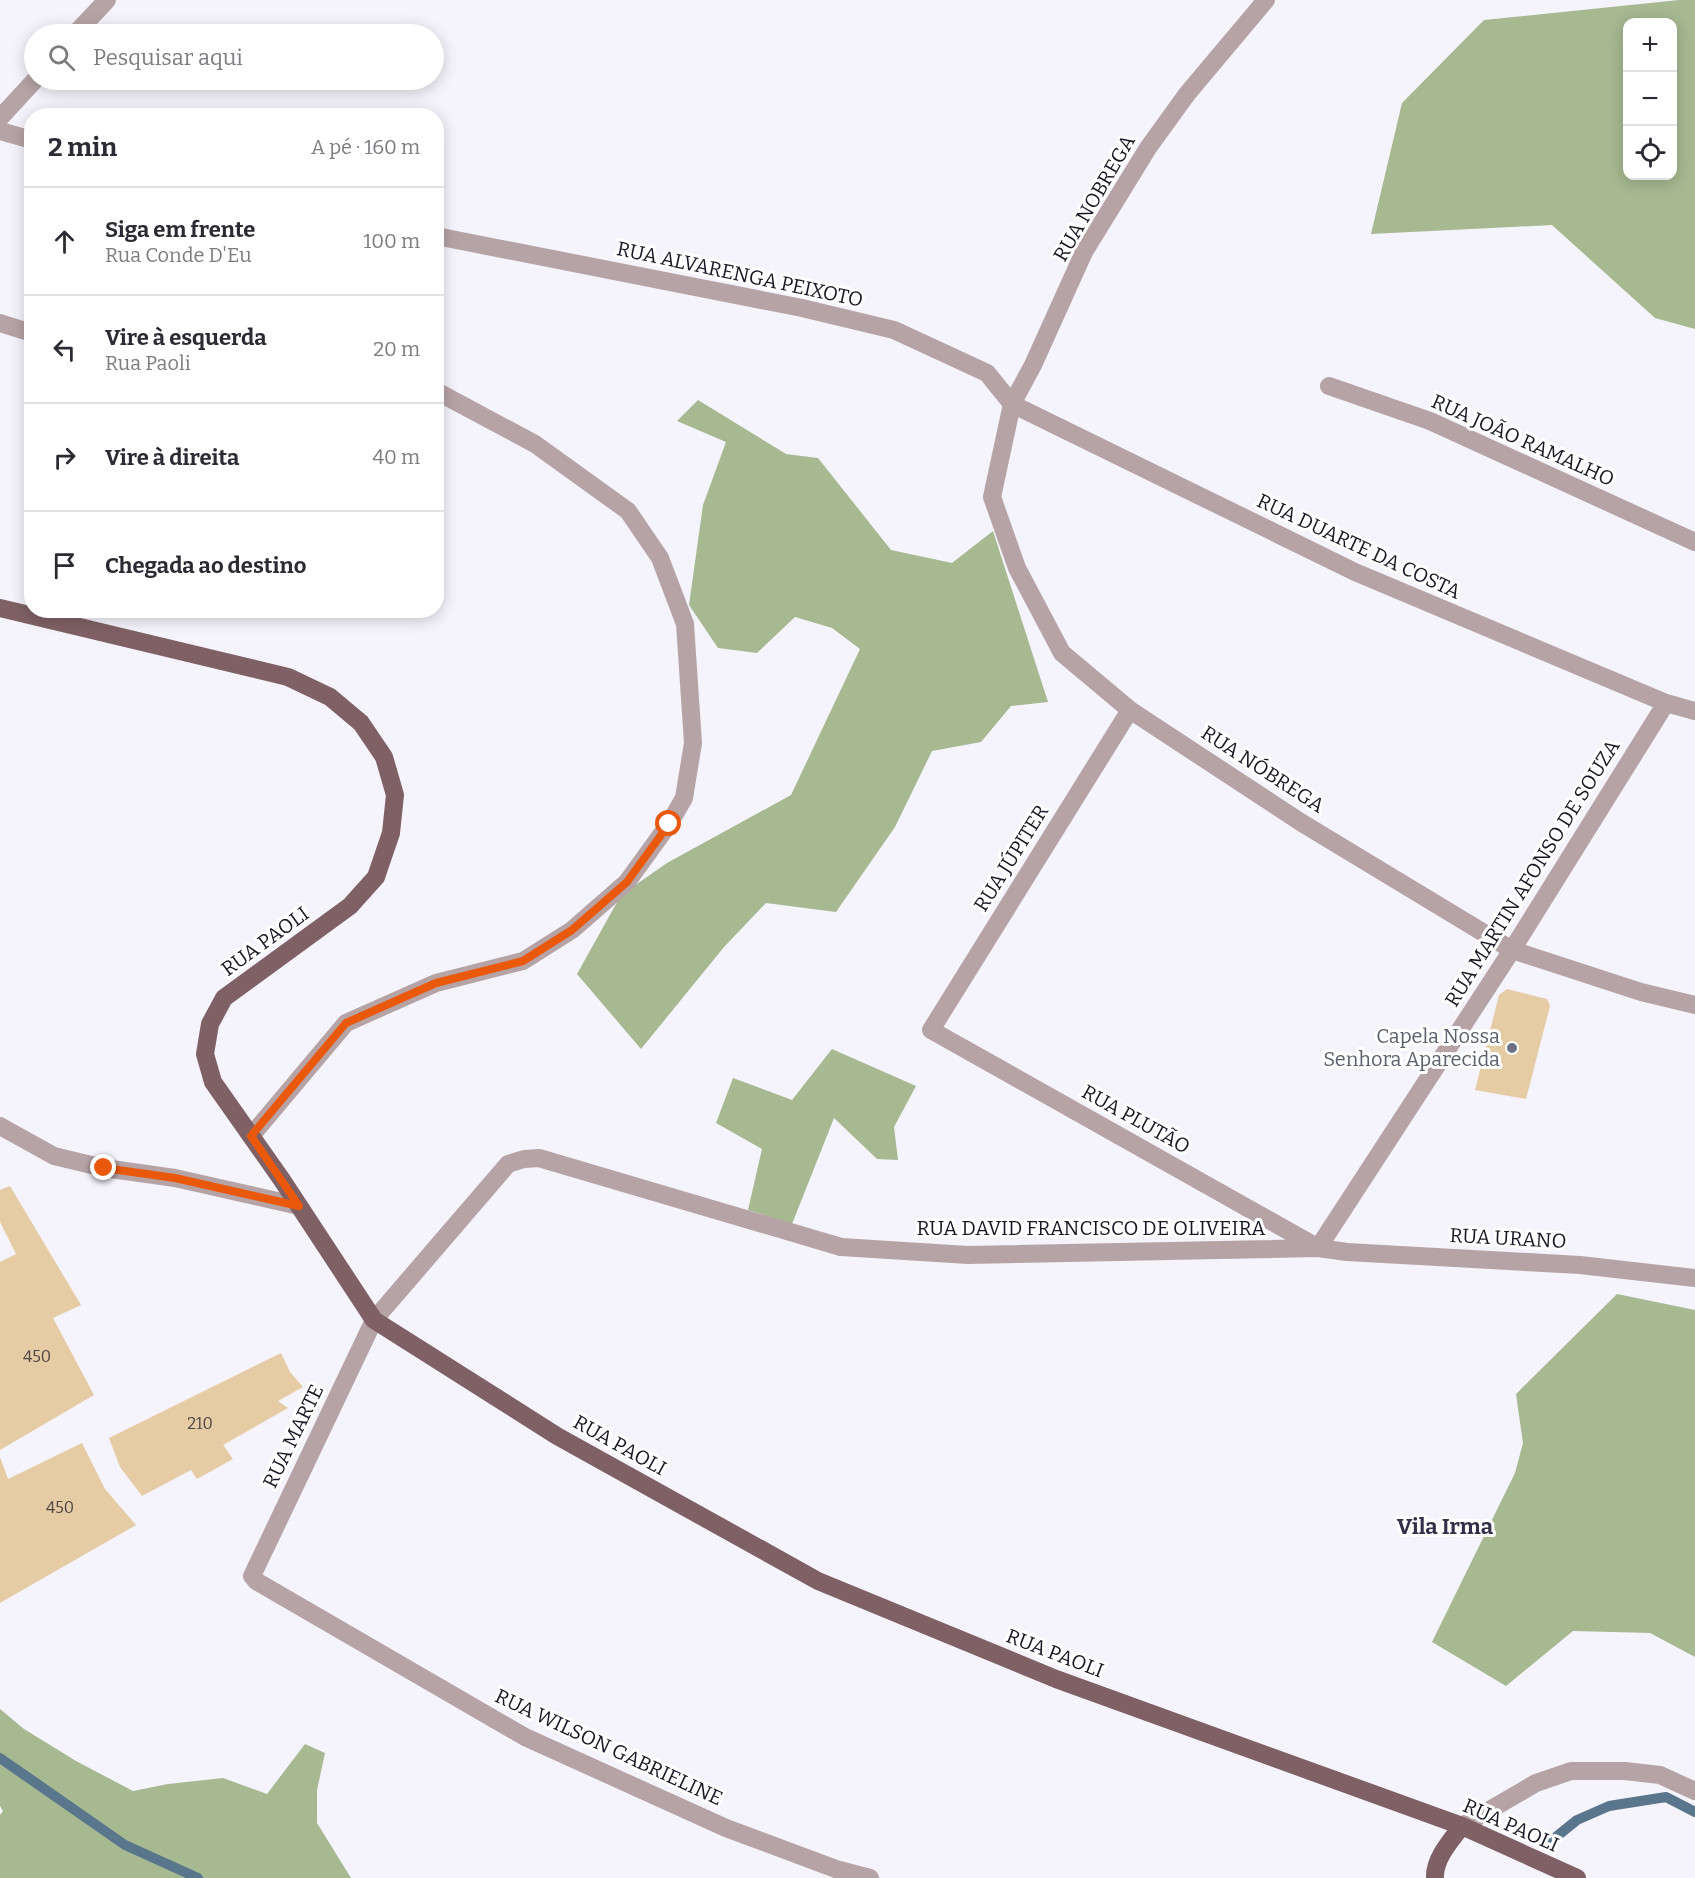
<!DOCTYPE html>
<html lang="pt">
<meta charset="utf-8">
<style>
body{margin:0;font-family:Bitter,serif;background:#f7f7f7;color:#2b2b33}
.controls{position:absolute;right:18px;top:18px;display:grid;overflow:hidden;border-radius:12px;box-shadow:0 3px 15px #0003}
.controls button{width:54px;height:54px;display:grid;place-items:center;padding:0;border:0;border-bottom:2px solid #e1e1e2;background:#fff;color:#2b2b33;font:30px sans-serif}
.stop{position:absolute;width:18px;height:18px;margin:-14px;border:4px solid #ea580c;border-radius:50%;background:#fff}
.stop.end{background:#ea580c;border-color:#fff;box-shadow:0 2px 6px #0008}
.list{margin:0;padding:0;list-style:none}
h2{display:flex;justify-content:space-between;align-items:center;height:78px;margin:0;padding:0 24px;font-size:26px}
h2 small{font-size:20px;font-weight:400;color:#7c7c81}
.list li{display:grid;grid-template-columns:39px 1fr auto;gap:18px;align-items:center;box-sizing:border-box;height:108px;padding:0 24px;border-top:2px solid #e1e1e2}
.list b{display:block;font-size:22px;white-space:nowrap}
.list p{margin:0;font-size:20px;white-space:nowrap;color:#7c7c81}
.list em{font-size:20px;font-style:normal;color:#7c7c81}
.icon{flex:none;width:33px;height:33px;fill:none;stroke:currentColor;stroke-width:2;stroke-linecap:round;stroke-linejoin:round}
.map{position:relative;flex:none;width:1695px;height:1878px;overflow:hidden}
.search{position:absolute;background:#fff;box-shadow:0 3px 15px #0003;left:24px;top:24px;width:420px;height:66px;display:flex;align-items:center;gap:15px;box-sizing:border-box;padding:0 21px;border-radius:33px;color:#7c7c81;font-size:22px}
.panel{position:absolute;background:#fff;box-shadow:0 3px 15px #0003;left:24px;top:108px;width:420px;height:510px;border-radius:24px}
.map>svg:first-child{display:block}
</style>
<div class="map">
<svg width="1695" height="1878" viewBox="0 0 1695 1878">
<rect width="100%" height="100%" fill="#f5f3fb"/>
<!-- forest -->
<path fill="#a6b991" fill-rule="evenodd" d="M1679,0H1695V329L1655,318L1552,225L1371,234L1402,103L1484,20ZM1672,22V176H1628V22Z
M698,400L786,454L818,458L891,550L952,563L993,531L1048,702L1011,706L981,742L932,751L895,827L836,912L766,903L724,947L641,1049L577,974L621,895L667,863L791,795L860,649L832,628L795,617L757,653L718,648L689,605L703,505L726,442L677,421Z
M832,1049L916,1086L894,1127L898,1160L877,1159L834,1118L792,1224L748,1210L762,1149L716,1123L733,1078L792,1100Z
M1617,1294L1695,1310V1657L1650,1633L1573,1631L1506,1686L1432,1642L1515,1473L1523,1443L1516,1394Z
M0,1709L24,1729L76,1761L133,1791L168,1784L223,1778L267,1794L305,1744L325,1753L317,1790V1823L351,1878H0V1815L3,1811L0,1806Z"/>
<g fill="none" stroke-linecap="round" stroke-linejoin="round">
<!-- stream -->
<path stroke="#5a768c" stroke-width="10" d="M0,1758L125,1845L198,1878
M1546,1845L1577,1820L1609,1806L1666,1797L1695,1812"/>
</g>
<!-- building -->
<path fill="#e5cca5" d="M1507,989L1547,999L1550,1006L1526,1099L1475,1090L1499,995Z
M10,1186L81,1305L53,1318L94,1395L0,1450V1262L16,1254L0,1222V1190Z
M281,1353L290,1372L303,1387L278,1401L288,1408L223,1445L233,1459L197,1479L191,1470L142,1496L120,1467L109,1438Z
M82,1443L105,1489L136,1525L0,1603V1457L8,1479Z"/>
<g fill="none" stroke-linecap="round" stroke-linejoin="round">
<!-- minor -->
<path stroke="#b6a3a6" stroke-width="18" d="M1266,0L1187,94L1148,148L1084,252L1033,365L1012,404L992,497L1017,568L1062,653L1130,710L1302,823L1512,950L1641,992L1695,1005
M75,34L107,0
M0,118L35,80
M0,131L32,140
M436,236L802,308L894,330L987,373L1012,404L1355,572L1666,703L1695,711
M0,323L32,333
M1329,386L1430,421L1695,542
M1130,710L931,1030L1317,1247
M0,1126L54,1156L104,1168L175,1178L299,1206
M251,1136L346,1023L436,983L523,961L572,930L627,882L669,824L684,798L693,743L685,624L660,558L628,511L535,444L436,391
M1318,1248L1512,950L1666,703
M1462,1826L1536,1783L1571,1771H1625L1660,1775L1695,1791
M870,1878L836,1869L726,1828L525,1737L256,1581L252,1576L374,1320L508,1164L524,1159L539,1158L841,1247L968,1255L1318,1248L1347,1252L1580,1265L1695,1278"/>
<!-- major -->
<path stroke="#7f6165" stroke-width="18" d="M0,608L288,677L330,697L361,723L384,757L395,795L391,833L376,877L350,906L224,998L210,1024L205,1054L213,1082L282,1180L374,1320L557,1436L818,1581L1056,1679L1462,1826L1577,1878
M1435,1878C1434,1859 1451,1840 1462,1826"/>
</g>
<g fill="none" stroke-linecap="round" stroke-linejoin="round">
<!-- route -->
<path stroke="#ea580c" stroke-width="8" d="M104,1168L175,1178L299,1206L251,1136L346,1023L436,983L523,961L572,930L627,882L669,824"/>
</g>
<!-- markers -->
<circle fill="#6b7280" stroke="#fff" stroke-width="2" cx="1512" cy="1048" r="6"/>
<g text-anchor="middle" dominant-baseline="central" stroke-width="6" stroke-linejoin="round" paint-order="stroke">
<!-- number labels -->
<g font-size="16" fill="#4d4444">
<text x="37" y="1356">450</text>
<text x="200" y="1423">210</text>
<text x="60" y="1507">450</text>
</g>
<!-- street labels -->
<g font-size="20" fill="#1a1724" stroke="#fff">
<text transform="translate(1094 198) rotate(-60)">RUA NOBREGA</text>
<text transform="translate(740 274) rotate(12)">RUA ALVARENGA PEIXOTO</text>
<text transform="translate(1523 440) rotate(24)">RUA JOÃO RAMALHO</text>
<text transform="translate(1359 546) rotate(25)">RUA DUARTE DA COSTA</text>
<text transform="translate(1263 769) rotate(33)">RUA NÓBREGA</text>
<text transform="translate(1011 858) rotate(-58)">RUA JÚPITER</text>
<text transform="translate(1532 873) rotate(-58)">RUA MARTIN AFONSO DE SOUZA</text>
<text transform="translate(265 941) rotate(-36)">RUA PAOLI</text>
<text transform="translate(1136 1119) rotate(29)">RUA PLUTÃO</text>
<text x="1091" y="1228">RUA DAVID FRANCISCO DE OLIVEIRA</text>
<text transform="translate(1508 1238) rotate(3)">RUA URANO</text>
<text transform="translate(293 1436) rotate(-64)">RUA MARTE</text>
<text transform="translate(620 1445) rotate(29)">RUA PAOLI</text>
<text transform="translate(1055 1653) rotate(21)">RUA PAOLI</text>
<text transform="translate(609 1747) rotate(25)">RUA WILSON GABRIELINE</text>
<text transform="translate(1511 1825) rotate(24)">RUA PAOLI</text>
</g>
<!-- worship labels -->
<g font-size="20" fill="#5b616d" stroke="#fff" text-anchor="end">
<text x="1500" y="1036">Capela Nossa<tspan x="1500" dy="23">Senhora Aparecida</tspan></text>
</g>
<!-- quarter labels -->
<g font-size="22" font-weight="bold" fill="#362f4a" stroke="#fff">
<text x="1445" y="1526">Vila Irma</text>
</g>
</g>
</svg>
<div class="controls">
<button>+</button>
<button>−</button>
<button><svg class="icon" aria-label="locate" viewBox="0 0 24 24"><circle cx="12" cy="12" r="6"/><path d="M12 2v4M12 18v4M2 12h4M18 12h4"/></svg></button>
</div>
<div class="stop" style="left:669px;top:824px"></div>
<div class="stop end" style="left:104px;top:1168px"></div>
<div class="search"><svg class="icon" aria-label="search" viewBox="0 0 24 24"><circle cx="10" cy="10" r="6"/><path d="M15 15l6 6"/></svg>Pesquisar aqui</div>
<section class="panel">
<h2>2 min<small>A pé · 160 m</small></h2>
<ul class="list">
<li><svg class="icon" aria-label="ahead" viewBox="0 0 24 24"><path d="M12 20V5M6 11l6-6 6 6"/></svg><div><b>Siga em frente</b><p>Rua Conde D'Eu</p></div><em>100 m</em></li>
<li><svg class="icon" aria-label="left" viewBox="0 0 24 24"><path d="M17 20v-9H6M10 6l-5 5 5 5"/></svg><div><b>Vire à esquerda</b><p>Rua Paoli</p></div><em>20 m</em></li>
<li><svg class="icon" aria-label="right" viewBox="0 0 24 24"><path d="M7 20v-9h11M14 6l5 5-5 5"/></svg><div><b>Vire à direita</b></div><em>40 m</em></li>
<li><svg class="icon" aria-label="arrive" viewBox="0 0 24 24"><path d="M6 21V4h12l-3 4 3 4H6"/></svg><div><b>Chegada ao destino</b></div></li>
</ul>
</section>
</div>
